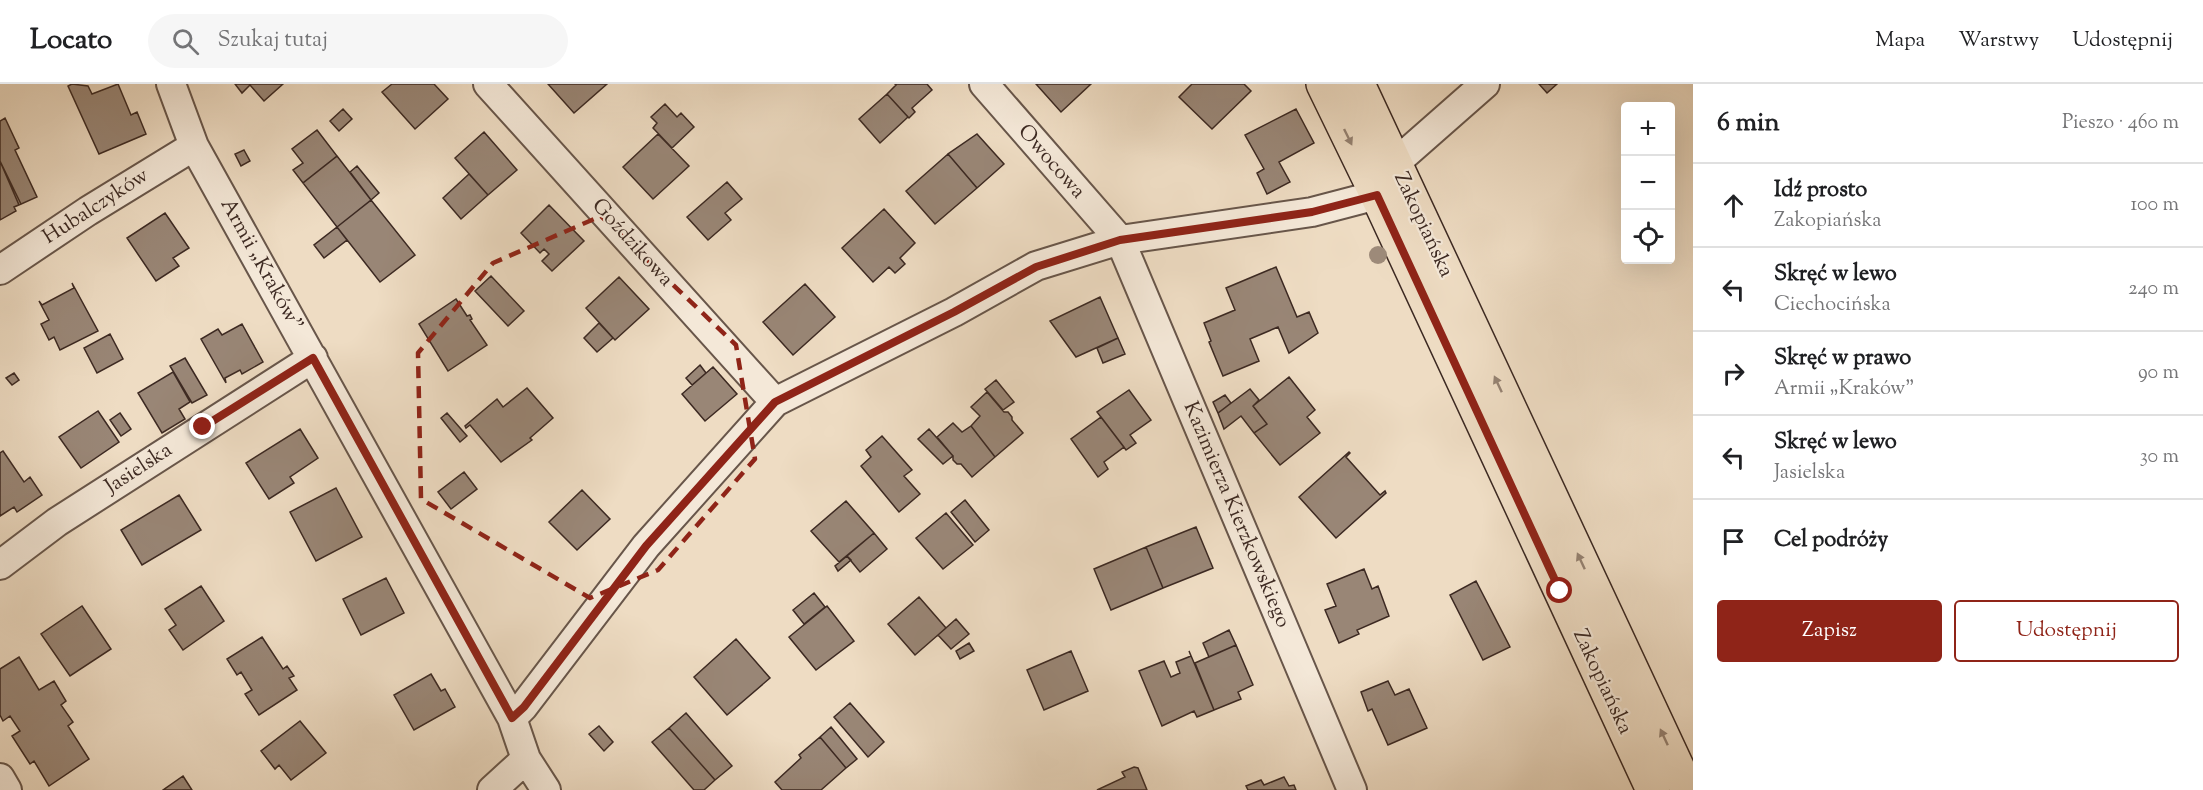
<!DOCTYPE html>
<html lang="pl">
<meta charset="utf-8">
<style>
body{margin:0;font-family:"Sorts Mill Goudy",serif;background:#f6f6f6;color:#202124}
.controls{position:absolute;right:18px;top:18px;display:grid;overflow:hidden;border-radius:6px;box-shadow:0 6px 24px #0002}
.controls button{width:54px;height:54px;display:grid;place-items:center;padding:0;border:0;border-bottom:2px solid #e0e0e0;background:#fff;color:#202124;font:30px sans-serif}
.stop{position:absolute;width:18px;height:18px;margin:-14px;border:4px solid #8f2418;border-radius:50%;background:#fff}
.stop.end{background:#8f2418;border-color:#fff;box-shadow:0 2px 6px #0008}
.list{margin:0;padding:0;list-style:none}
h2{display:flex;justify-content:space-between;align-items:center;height:78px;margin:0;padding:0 24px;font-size:26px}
h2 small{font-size:20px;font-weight:400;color:#757577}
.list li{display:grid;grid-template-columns:39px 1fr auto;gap:18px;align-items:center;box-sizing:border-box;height:84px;padding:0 24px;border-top:2px solid #e0e0e0}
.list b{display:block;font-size:22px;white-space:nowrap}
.list p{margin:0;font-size:20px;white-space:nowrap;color:#757577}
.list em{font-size:20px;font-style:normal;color:#757577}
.actions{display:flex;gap:12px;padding:18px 24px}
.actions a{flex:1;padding:14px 0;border:2px solid #8f2418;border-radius:6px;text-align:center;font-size:21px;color:#8f2418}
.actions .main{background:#8f2418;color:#fff}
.icon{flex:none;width:33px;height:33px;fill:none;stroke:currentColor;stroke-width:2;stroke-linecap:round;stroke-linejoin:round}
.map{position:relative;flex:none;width:1693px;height:706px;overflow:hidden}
header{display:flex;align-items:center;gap:36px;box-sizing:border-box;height:84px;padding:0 30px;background:#fff;border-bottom:2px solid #e0e0e0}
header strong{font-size:28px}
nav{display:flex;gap:33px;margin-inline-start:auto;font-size:21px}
.search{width:420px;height:54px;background:#f6f6f6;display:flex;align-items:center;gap:15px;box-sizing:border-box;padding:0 21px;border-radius:33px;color:#757577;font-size:22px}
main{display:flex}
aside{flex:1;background:#fff}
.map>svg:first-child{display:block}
</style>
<header>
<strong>Locato</strong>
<div class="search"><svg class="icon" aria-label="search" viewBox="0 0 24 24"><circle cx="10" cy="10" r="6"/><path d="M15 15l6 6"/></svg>Szukaj tutaj</div>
<nav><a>Mapa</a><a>Warstwy</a><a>Udostępnij</a></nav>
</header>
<main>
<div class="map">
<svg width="1693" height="706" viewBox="0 0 1693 706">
<rect width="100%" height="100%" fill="#eedcc3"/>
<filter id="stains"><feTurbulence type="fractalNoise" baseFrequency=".00333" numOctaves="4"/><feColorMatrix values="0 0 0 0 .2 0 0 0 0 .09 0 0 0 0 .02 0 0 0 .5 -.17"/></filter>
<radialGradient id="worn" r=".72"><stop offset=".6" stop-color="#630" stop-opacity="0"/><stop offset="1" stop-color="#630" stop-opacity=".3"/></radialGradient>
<!-- building -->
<path fill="#998676" stroke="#3c2922" stroke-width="1.5" d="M72,0L88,2L92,10L118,0L131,31L137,28L146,50L99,70L68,2Z
M235,0H283L264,17L250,1L242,9Z
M392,0H434L448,15L415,45L382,8Z
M548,0H607L574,29Z
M895,0H927L932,6L912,24L915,28L909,34L887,10L896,1Z
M1036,0H1091L1061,28Z
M1192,0H1244L1251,7L1212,45L1179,13Z
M1539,0H1557L1547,9Z
M887,10L908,33L880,59L859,35Z
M665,20L677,33L681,29L694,43L672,64L653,44L657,39L651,33Z
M343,25L352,35L339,47L330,37Z
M1296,25L1314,59L1279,78L1290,98L1267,110L1257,89L1264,85L1245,51Z
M5,34L19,64L15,66L37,113L19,121L0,77V37Z
M317,46L337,72L303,99L293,86L303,79L292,65Z
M484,48L517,86L488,111L455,74Z
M658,50L689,82L653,115L623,83Z
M977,50L1004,80L977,104L948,70Z
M244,66L250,77L241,82L235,70Z
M948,70L977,104L935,140L906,107Z
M337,72L371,116L337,143L303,99Z
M0,77L21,120L14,123L16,127L0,136Z
M357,82L379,109L371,116L350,88Z
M469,90L488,111L461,135L443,114Z
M727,98L742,115L725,129L731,136L708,156L687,133Z
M371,116L415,171L380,198L337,143Z
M549,121L584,157L552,187L542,177L549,170L544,165L540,169L521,149Z
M884,125L915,159L900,174L905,180L895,189L889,183L873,198L842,164Z
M165,129L189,164L173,174L179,182L156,197L127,154Z
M337,143L347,156L324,174L314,161Z
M1276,183L1297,233L1309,228L1318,249L1289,269L1278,243L1250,255L1259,277L1223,292L1209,258L1211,257L1204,239L1235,226L1226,204Z
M491,192L524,227L508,242L475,207Z
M619,193L649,225L615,256L586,224Z
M72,199L98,247L60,266L54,253L49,256L41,240L49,236L39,217L42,221L74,204Z
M805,200L835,233L793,271L763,238Z
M1100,213L1118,254L1076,273L1050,237Z
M456,215L467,232L470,231L472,235L470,236L487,261L448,287L419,240Z
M599,239L613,254L597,268L584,254Z
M242,240L263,278L242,290L240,286L225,294L226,299L201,255L218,245L222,251Z
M110,250L123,275L97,289L84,264Z
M1118,254L1125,270L1103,279L1097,264Z
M185,274L207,311L192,319L170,282Z
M700,281L706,289L692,301L686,294Z
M713,283L737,310L705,337L682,310Z
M173,288L190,318L179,325L185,335L162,349L138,309Z
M14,289L19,296L12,301L6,294Z
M1289,293L1315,326L1307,333L1320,349L1280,381L1254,349L1267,340L1253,322Z
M996,296L1014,318L1003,326L985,305Z
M527,304L553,334L530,354L532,356L501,378L470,341L466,344L465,342L497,315L503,323Z
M1250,305L1259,316L1253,322L1267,340L1254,349L1241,332L1224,345L1218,329Z
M1129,306L1151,336L1130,351L1136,359L1126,366L1097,328Z
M987,308L1004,328H1008L1012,333V336L1023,349L995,373L971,342L980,332L971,323Z
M1225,311L1231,319L1218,329L1213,318Z
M98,327L119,358L81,384L59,353Z
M120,329L131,345L121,352L110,336Z
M447,329L467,352L460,358L441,334Z
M1101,333L1124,363L1104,378L1108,385L1098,393L1071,355Z
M953,339L962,348L971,342L995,373L972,393L961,380H957L953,376V372L937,353Z
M300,345L318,374L290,393L294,399L269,415L246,379Z
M929,345L953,372L943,380L918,355Z
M882,352L912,386L904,392L920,410L899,428L861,382L871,373L866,366Z
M3,367L24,398L30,393L42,411L17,428L14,423L0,432V369Z
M1349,368L1350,369L1346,373L1380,411L1385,407L1386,409L1336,454L1299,413Z
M464,388L477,405L451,425L438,408Z
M336,404L362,453L316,477L290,428Z
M582,406L610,435L577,466L549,438Z
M179,411L201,446L142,481L121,446Z
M965,416L989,446L975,458L951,428Z
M846,417L874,449L839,478L811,447Z
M946,429L973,461L943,485L916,454Z
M1196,443L1213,484L1163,504L1146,463Z
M874,449L887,465L860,488L847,472Z
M1146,463L1163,504L1111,526L1094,485Z
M847,472L851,476L838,487L835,482Z
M1364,485L1372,505L1378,502L1389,532L1357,546L1359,550L1339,559L1325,526L1336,522L1327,500Z
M386,494L404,529L361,551L343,515Z
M1476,497L1510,563L1483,576L1450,511Z
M201,502L224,537L183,566L169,546L176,541L165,525Z
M814,509L825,523L804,540L793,526Z
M919,513L946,544L915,571L888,540Z
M82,522L111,565L70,592L41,550Z
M827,522L854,557L816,586L789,553Z
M956,535L969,550L951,565L938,551Z
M1229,546L1236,561L1209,573L1203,559Z
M262,553L283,585L287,582L294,592L289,594L297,606L259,631L245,610L252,606L241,588L237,591L227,575Z
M736,555L770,594L727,631L694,593Z
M969,559L974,567L960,575L956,567Z
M1236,561L1253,601L1238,608L1241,615L1214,626L1195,579Z
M1071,567L1088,607L1044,626L1027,586Z
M1189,567L1214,626L1197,633L1194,627L1162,642L1139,587L1164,577L1171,593L1180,589L1176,578L1191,572Z
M19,573L39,606L54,597L66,617L61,621L73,638L68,642L89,675L49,702L34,677L30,680L12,652L20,647L10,632L3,637L0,631V585Z
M431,590L441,607L445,605L455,623L414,646L394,611Z
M1388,597L1395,611L1409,605L1427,644L1388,661L1372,625L1368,627L1361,608Z
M850,619L884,658L868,673L834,633Z
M686,629L732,682L715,696L669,644Z
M300,637L326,669L291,696L279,681L275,685L261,667Z
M599,642L613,658L604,667L589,650Z
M831,643L857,675L846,684L820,653Z
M669,644L715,696L704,706H694L652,658Z
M820,653L846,684L821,706H782L775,698L801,674L799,671Z
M1134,683L1138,684L1147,706H1097L1125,693L1122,688Z
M183,692L192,706H163Z
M1284,693L1289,702L1294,701L1296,706H1248L1246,702L1261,696L1264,701Z"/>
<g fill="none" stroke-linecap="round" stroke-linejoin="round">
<defs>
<path id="minor" d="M171,0L194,62L512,634L526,675L546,706
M488,0L775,318
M984,0L1120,156L1352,706
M1394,80L1485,0
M0,186L88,127L194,62
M0,481L57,438L313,274
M512,634L523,623L646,462L775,318L954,228L1036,182L1120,156L1312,128L1377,111
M0,694L7,706
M492,706L526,675"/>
<path id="major" d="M1323,0L1377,111L1653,706
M1358,0L1688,706"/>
</defs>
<!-- minor casing -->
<use href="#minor" stroke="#68564a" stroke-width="32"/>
<!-- major casing -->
<use href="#major" stroke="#3c2922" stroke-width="36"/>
<!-- minor -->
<use href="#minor" stroke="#f4e8d8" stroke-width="28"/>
<!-- major -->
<use href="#major" stroke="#eedcc3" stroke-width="33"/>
</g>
<!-- trees -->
<circle fill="#9d8a79" cx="1378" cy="171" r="9"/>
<!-- one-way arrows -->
<defs><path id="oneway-solid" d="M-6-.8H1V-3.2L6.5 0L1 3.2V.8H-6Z" transform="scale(1.5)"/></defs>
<g fill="#958272">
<use href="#oneway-solid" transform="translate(1348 53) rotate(64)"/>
<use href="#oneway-solid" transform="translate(1498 300) rotate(-115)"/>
<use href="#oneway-solid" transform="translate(1581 477) rotate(-115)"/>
<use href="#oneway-solid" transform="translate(1664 653) rotate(-115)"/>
</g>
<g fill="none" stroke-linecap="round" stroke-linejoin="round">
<!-- route -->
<path stroke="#8f2418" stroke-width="8" d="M203,343L313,274L512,634L524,623L646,462L775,318L954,228L1036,183L1120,156L1312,128L1377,111L1560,507"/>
</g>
<!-- marked area -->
<path fill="none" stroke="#8f2418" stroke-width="4.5" stroke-dasharray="12 8" stroke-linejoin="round" d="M601,132L736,261L755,375L658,486L590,514L421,415L418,269L493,179Z"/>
<g text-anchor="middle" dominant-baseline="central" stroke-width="4.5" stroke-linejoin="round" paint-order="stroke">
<!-- street labels -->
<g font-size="21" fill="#3c2922" stroke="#f4e8d8">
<text transform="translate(1051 78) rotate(49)">Owocowa</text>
<text transform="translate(96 123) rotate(-33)">Hubalczyków</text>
<text transform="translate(1423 141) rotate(65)">Zakopiańska</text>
<text transform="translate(632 159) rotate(48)">Goździkowa</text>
<text transform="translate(261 181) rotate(61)">Armii „Kraków”</text>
<text transform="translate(139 385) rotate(-33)">Jasielska</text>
<text transform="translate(1236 431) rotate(67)">Kazimierza Kierzkowskiego</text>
<text transform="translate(1602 598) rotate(65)">Zakopiańska</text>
</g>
</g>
<rect width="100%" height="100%" filter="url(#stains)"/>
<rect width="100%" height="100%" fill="url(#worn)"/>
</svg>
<div class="controls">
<button>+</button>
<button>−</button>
<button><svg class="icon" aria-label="locate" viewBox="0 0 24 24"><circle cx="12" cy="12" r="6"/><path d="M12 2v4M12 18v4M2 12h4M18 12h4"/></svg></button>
</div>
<div class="stop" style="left:1560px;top:507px"></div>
<div class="stop end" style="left:203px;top:343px"></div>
</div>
<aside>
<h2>6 min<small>Pieszo · 460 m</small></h2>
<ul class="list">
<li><svg class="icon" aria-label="ahead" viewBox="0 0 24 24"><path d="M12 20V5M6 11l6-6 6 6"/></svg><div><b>Idź prosto</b><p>Zakopiańska</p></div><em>100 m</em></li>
<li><svg class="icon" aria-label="left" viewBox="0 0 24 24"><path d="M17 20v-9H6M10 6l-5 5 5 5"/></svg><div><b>Skręć w lewo</b><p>Ciechocińska</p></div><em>240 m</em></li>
<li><svg class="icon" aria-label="right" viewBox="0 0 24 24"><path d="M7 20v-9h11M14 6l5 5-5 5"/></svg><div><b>Skręć w prawo</b><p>Armii „Kraków”</p></div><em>90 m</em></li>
<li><svg class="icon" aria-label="left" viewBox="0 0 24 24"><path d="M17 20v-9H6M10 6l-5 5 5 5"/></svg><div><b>Skręć w lewo</b><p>Jasielska</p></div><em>30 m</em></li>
<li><svg class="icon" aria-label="arrive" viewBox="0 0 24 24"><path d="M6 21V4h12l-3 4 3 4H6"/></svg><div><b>Cel podróży</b></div></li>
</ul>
<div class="actions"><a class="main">Zapisz</a><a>Udostępnij</a></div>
</aside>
</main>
